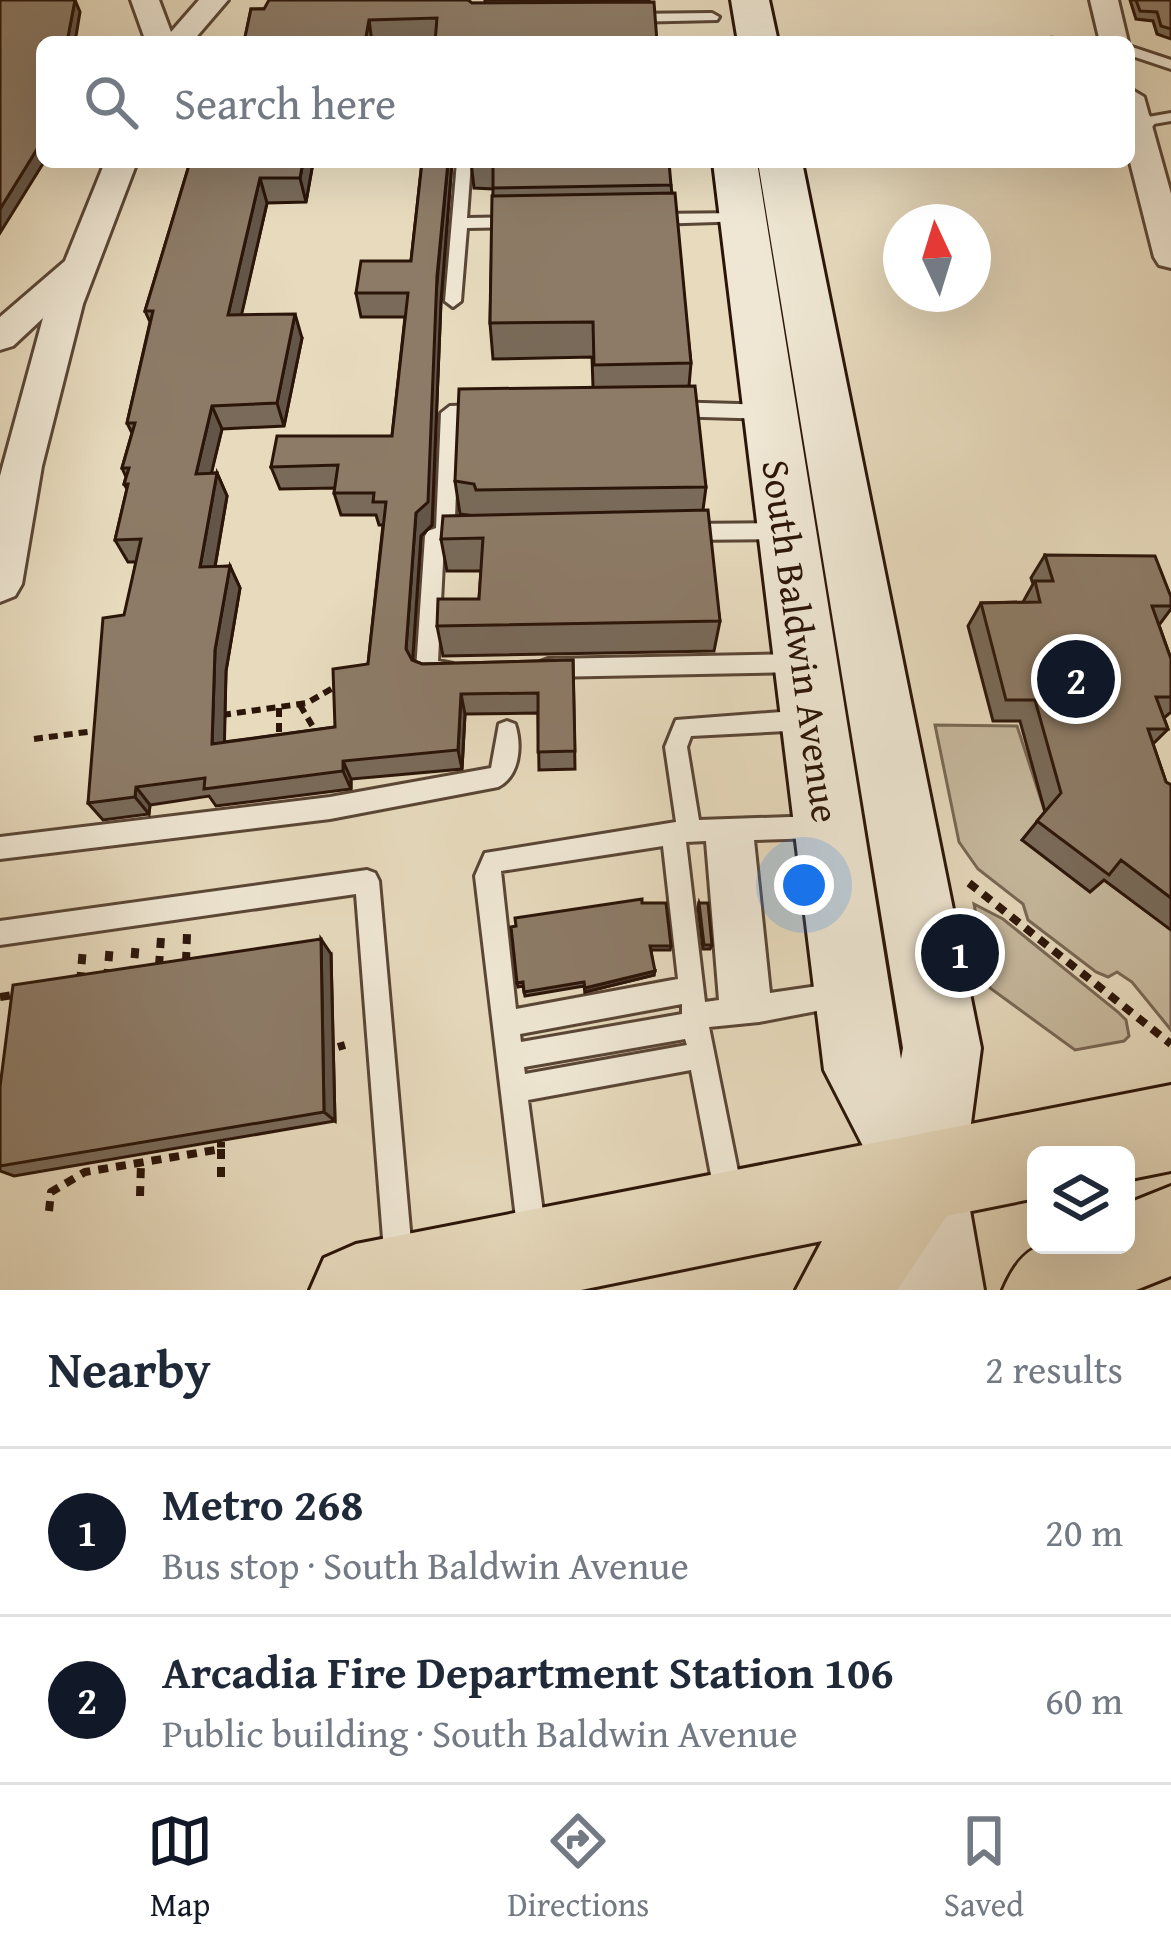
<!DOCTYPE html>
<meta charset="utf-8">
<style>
body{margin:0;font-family:"Gentium Book Plus",serif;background:#f6f6f7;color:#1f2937}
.controls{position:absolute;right:36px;bottom:36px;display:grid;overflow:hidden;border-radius:18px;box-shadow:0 12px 48px #0002}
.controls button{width:108px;height:108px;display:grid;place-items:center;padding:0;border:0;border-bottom:3px solid #e0e1e3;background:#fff;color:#1f2937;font:60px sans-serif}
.compass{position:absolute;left:883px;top:204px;width:108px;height:108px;border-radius:50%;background:#fff;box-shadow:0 12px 48px #0002;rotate:356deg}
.you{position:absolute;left:804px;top:885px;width:42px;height:42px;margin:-30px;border:9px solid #fff;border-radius:50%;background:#1a73e8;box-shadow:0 0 0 18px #1a73e833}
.badge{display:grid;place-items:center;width:78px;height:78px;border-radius:50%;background:#111827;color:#fff;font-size:39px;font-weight:700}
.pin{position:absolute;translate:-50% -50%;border:6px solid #fff;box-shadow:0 3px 12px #0006}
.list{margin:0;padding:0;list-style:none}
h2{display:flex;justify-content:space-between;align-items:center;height:156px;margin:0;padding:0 48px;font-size:51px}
h2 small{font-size:39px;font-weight:400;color:#747a83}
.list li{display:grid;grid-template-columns:78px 1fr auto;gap:36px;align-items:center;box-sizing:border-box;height:168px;padding:0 48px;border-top:3px solid #e0e1e3}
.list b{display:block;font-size:45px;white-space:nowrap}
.list p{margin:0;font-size:39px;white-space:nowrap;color:#747a83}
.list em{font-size:39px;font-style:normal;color:#747a83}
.icon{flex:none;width:66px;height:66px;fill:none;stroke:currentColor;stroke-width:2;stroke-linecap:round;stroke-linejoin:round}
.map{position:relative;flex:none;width:1171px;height:1290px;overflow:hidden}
.search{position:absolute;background:#fff;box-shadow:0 12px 48px #0002;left:36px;right:36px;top:36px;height:132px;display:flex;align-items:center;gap:30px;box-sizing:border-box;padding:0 42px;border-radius:18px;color:#747a83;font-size:45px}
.sheet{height:492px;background:#fff}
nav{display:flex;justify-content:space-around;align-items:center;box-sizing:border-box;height:168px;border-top:3px solid #e0e1e3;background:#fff;font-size:33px;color:#747a83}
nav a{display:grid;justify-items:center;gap:6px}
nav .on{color:#111827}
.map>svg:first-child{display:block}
</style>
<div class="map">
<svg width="1171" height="1290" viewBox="0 0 1171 1290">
<rect width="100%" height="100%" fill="#e7dabd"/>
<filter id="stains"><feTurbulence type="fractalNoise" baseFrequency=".00167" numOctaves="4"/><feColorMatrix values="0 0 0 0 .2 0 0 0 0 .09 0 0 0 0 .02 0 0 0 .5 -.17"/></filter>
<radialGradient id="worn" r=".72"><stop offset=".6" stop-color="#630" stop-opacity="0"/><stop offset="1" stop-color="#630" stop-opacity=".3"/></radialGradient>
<!-- green -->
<path fill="#c7b99e" stroke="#796754" stroke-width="3" d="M935,725L1017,726L1045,812L1022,840L1102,878L1171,930V1030L1132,982L1117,972L1108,977L1096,972L1028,920L1023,904L978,869L959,842Z
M974,904L1003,919L1118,1012L1126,1020L1129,1036L1124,1041L1075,1050L990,988Z"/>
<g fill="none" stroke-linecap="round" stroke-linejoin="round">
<defs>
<path id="service" d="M712,13L719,17L717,20L629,22L622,18L629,14Z
M1129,46L1171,60V69L1129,55Z
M1171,113V121L1136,127L1129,123L1131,120Z
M457,162H471L467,218L519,217L527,222L519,227L467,228L461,301L453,307L445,301Z
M743,213L749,215V221L653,224L645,219L653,214Z
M668,402L769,405L778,412L769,419L668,416L659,409Z
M481,405L487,407L490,412L487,417L459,419L455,518L469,521L478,535L468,543H444L438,661L453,664L456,670L453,676C442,680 430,680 419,676L416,670L425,536L428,531L436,528L441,413L450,406Z
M786,523L796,531L786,539L685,540L675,532L685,524Z
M799,654L807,657L810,663L807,669L799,672L548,677L540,674L537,668L540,662L548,659Z
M806,710L814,713L817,720L814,727L806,730L691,736L687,747L699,820L819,816L827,819L831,827L827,835L819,838L754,840L770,993L839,983L848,987L852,996L848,1005L759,1022L709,1027L743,1196L739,1206L729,1210L719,1206L715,1196L691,1070L528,1100L546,1235L542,1245L532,1249L522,1245L518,1235L475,876L485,853L676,822L665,747L676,720ZM706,841L719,1000L705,1002L686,842ZM663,846L678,979L516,1009L501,871ZM682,1004V1014L521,1042L520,1034ZM685,1039L687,1045L525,1074L524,1067Z
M507,721L515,724C522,745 520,776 498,787L330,819L0,859V837L330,797L491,768L499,724Z
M367,870L375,873L379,881L413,1264L409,1274L399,1278L389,1274L385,1264L356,894L0,945V921Z"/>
<path id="minor" d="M131,0H159L171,32L199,0H228L192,42H146Z
M1090,0H1118L1128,42H1100Z
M1129,88L1144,97L1171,194V268L1159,265L1154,257L1129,158Z
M105,162H137L83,304L42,466L22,584L15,596L0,602V476L43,318L13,346L0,350V317L65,261Z"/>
<path id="tertiary" d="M1129,112L1149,115L1155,123L1149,131L1129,134Z"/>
<path id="secondary" d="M731,0H769L778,42H738Z
M713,162H757L901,1059L903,1048L758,162H802L981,1048L964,1176L984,1290H896L883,1185L824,1070Z"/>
<path id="primary" d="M1171,1085V1171L1126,1180V1155H1036V1198L947,1216L897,1290H796L822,1241L581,1290H310L324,1258L356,1244Z
M1171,1186V1276L1136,1290H1003C1030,1225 1063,1245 1126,1245V1204Z"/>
</defs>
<!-- service casing -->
<use href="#service" stroke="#5a4636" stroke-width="6"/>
<!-- minor casing -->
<use href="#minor" stroke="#5a4636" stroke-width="6"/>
<!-- tertiary casing -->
<use href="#tertiary" stroke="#5a4636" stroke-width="6"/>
<!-- secondary casing -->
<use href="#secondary" stroke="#2b1509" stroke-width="6"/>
<!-- primary casing -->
<use href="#primary" stroke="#2b1509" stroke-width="6"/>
<!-- path-far2 -->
<path stroke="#2b1509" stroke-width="4.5" stroke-dasharray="6 4.5" stroke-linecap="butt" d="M1050,38L1080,39
M1080,164L1095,162"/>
<!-- path-far1 -->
<path stroke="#2b1509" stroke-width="6" stroke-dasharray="9 6" stroke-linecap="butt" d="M300,705L316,732
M279,708V740
M222,715L307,703L340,684
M34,739L102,730"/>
<!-- path -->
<path stroke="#2b1509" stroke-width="8" stroke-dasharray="10 8" stroke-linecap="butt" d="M969,883L1171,1044
M186,962L187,933
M159,966L161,937
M133,976L136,941
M107,979L110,944
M80,982L83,948
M0,997L20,994
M338,1047L345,1045
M221,1149V1184
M140,1196L141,1163
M49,1211L51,1192L85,1172L221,1149V1142"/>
<!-- service -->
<use href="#service" fill="#efe7d4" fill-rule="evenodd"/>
<!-- minor -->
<use href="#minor" fill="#efe7d4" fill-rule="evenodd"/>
<!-- tertiary -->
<use href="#tertiary" fill="#efe7d4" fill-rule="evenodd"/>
<!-- secondary -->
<use href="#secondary" fill="#efe7d4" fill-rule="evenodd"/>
<!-- primary -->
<use href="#primary" fill="#e7dabd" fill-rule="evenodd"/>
</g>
<!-- wall -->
<path fill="#796a59" stroke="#2b1509" stroke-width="3" d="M485,0H649L657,42H244L251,9L485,3Z
M1130,0H1171V39L1157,34L1153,21L1136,19Z
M190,162H313L306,202L267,203L241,315L302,338L284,426L222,429L211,473H217L227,496L215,567L230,566L240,588L226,671L224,742L335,727L368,664L383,525H379L376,515H341L334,493L335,488L280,489L271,467L392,436L405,317H361L356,293L411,261L422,162H452L441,301L432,525L421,536L412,660L422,664L573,660L575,769L539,770L538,713L465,714L462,769L351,779V789L216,806L209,796L150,805L149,814L103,820L88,803L136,562H128L115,540L127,489L124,484L126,477L122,468L132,433L127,423L150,322L145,311Z
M471,162L671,185L691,363L689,386L706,487L703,510L720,621L714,651L443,656L437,626L479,599L481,571H447L441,539L468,515L460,514L455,481L593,387L592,357L493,359L490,323L493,189L474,188Z
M1045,555L1171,597V609L1159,625L1171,659V712L1164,718L1168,729L1153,744L1166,782L1171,785V930L1104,880L1090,892L1022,840L1045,812L1020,721H993L968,626L981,603L1023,602L1033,584L1031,578Z
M642,903L671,946L670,950H651L654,975L585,992L584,986L525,996L523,986L518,987L517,983Z
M699,903L712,945L710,949H703L698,907Z
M331,954L335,1121L14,1176L0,1171V1087Z"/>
<!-- shaded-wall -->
<path fill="#635648" stroke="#2b1509" stroke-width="3" d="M75,0L80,12L75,42H67Z
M369,20L372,42H365Z
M42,141V162H44L0,233V209Z
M303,162L313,163L306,202L300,178Z
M448,162H452L441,301L432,525L421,536L412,670L406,649L416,513Z
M260,178L267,203L236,339L228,315Z
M295,314L302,338L284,426L277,403Z
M212,406L222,429L206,496L196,474Z
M217,473L227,496L211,589L200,567Z
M230,566L240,588L226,671L224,763L212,744L215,650Z
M461,694L465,714L462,769L458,750Z
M343,761L351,779V789L343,771Z
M136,787L150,805L149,814L135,797Z
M321,939L331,954L335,1121L324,1112Z
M655,971L654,975L585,992V988Z"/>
<!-- building -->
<path fill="#8d7b67" stroke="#2b1509" stroke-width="3" d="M0,0H75L67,42H42V141L0,209Z
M269,0H468L472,3L654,2L657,42H435L437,18L369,20L365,42H244L251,9H264Z
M1136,0H1171V29L1161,26L1157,12L1140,11Z
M190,162H303L300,178H260L228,315L295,314L277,403L212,406L196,474L217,473L200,567L230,566L215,650L212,744L335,727L333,669L368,664L386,502H373L374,493H334L338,465L271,467L277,436H392L408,293H356L361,261H411L422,162H448L437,276L428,502L416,513L406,649L412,660L422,664L573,660L575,751L538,752V693L461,694L458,750L343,761V771L204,789L205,778L136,787L135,797L88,803L103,618L124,615L141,539L115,540L128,484H124L129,468H122L135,423H127L153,311H145Z
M471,162H669L671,185L493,188V165L471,164Z
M675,193L691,363L594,365L593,322L490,323L492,196Z
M695,386L706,487L476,490L474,484L455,481L459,389Z
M708,510L720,621L437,626L438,599H479L483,538L441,539L443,516Z
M1045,555L1155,556L1171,597V606H1152L1171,659V697H1156L1168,729H1148L1166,782L1171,785V898L1121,860L1109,875L1037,821L1061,793L1035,700H1006L981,603L1040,602L1035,581H1053Z
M642,899V903H666L671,946H650L655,971L585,988L584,982L524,992L523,982L517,983L511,927L516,926L515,918Z
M699,903H708L712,945H704Z
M321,939L324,1112L0,1166V1087L13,985Z"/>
<g text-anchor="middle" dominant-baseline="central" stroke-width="9" stroke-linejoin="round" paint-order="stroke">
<!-- street labels -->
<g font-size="39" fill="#2b1509" stroke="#efe7d4">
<text transform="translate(802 641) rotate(82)">South Baldwin Avenue</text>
</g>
</g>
<rect width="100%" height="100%" filter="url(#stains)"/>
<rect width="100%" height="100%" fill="url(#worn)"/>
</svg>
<div class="controls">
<button><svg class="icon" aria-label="layers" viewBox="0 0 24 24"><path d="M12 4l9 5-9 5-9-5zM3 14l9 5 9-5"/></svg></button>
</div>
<svg class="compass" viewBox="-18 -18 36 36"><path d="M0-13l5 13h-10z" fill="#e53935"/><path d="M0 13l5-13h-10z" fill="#747a83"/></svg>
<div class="you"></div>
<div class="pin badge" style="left:960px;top:953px">1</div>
<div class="pin badge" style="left:1076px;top:679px">2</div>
<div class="search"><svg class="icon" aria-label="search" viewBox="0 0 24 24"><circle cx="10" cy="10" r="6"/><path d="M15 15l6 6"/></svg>Search here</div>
</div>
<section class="sheet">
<h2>Nearby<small>2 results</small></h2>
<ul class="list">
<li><span class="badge">1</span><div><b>Metro 268</b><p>Bus stop · South Baldwin Avenue</p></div><em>20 m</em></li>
<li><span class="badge">2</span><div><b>Arcadia Fire Department Station 106</b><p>Public building · South Baldwin Avenue</p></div><em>60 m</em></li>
</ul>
</section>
<nav>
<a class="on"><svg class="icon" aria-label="map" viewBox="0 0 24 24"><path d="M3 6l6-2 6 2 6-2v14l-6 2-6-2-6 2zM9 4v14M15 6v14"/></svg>Map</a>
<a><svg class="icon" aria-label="directions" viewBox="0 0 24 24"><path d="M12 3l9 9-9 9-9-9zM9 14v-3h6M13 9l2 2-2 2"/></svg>Directions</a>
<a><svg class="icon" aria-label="saved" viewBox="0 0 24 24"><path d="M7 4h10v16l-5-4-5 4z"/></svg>Saved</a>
</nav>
